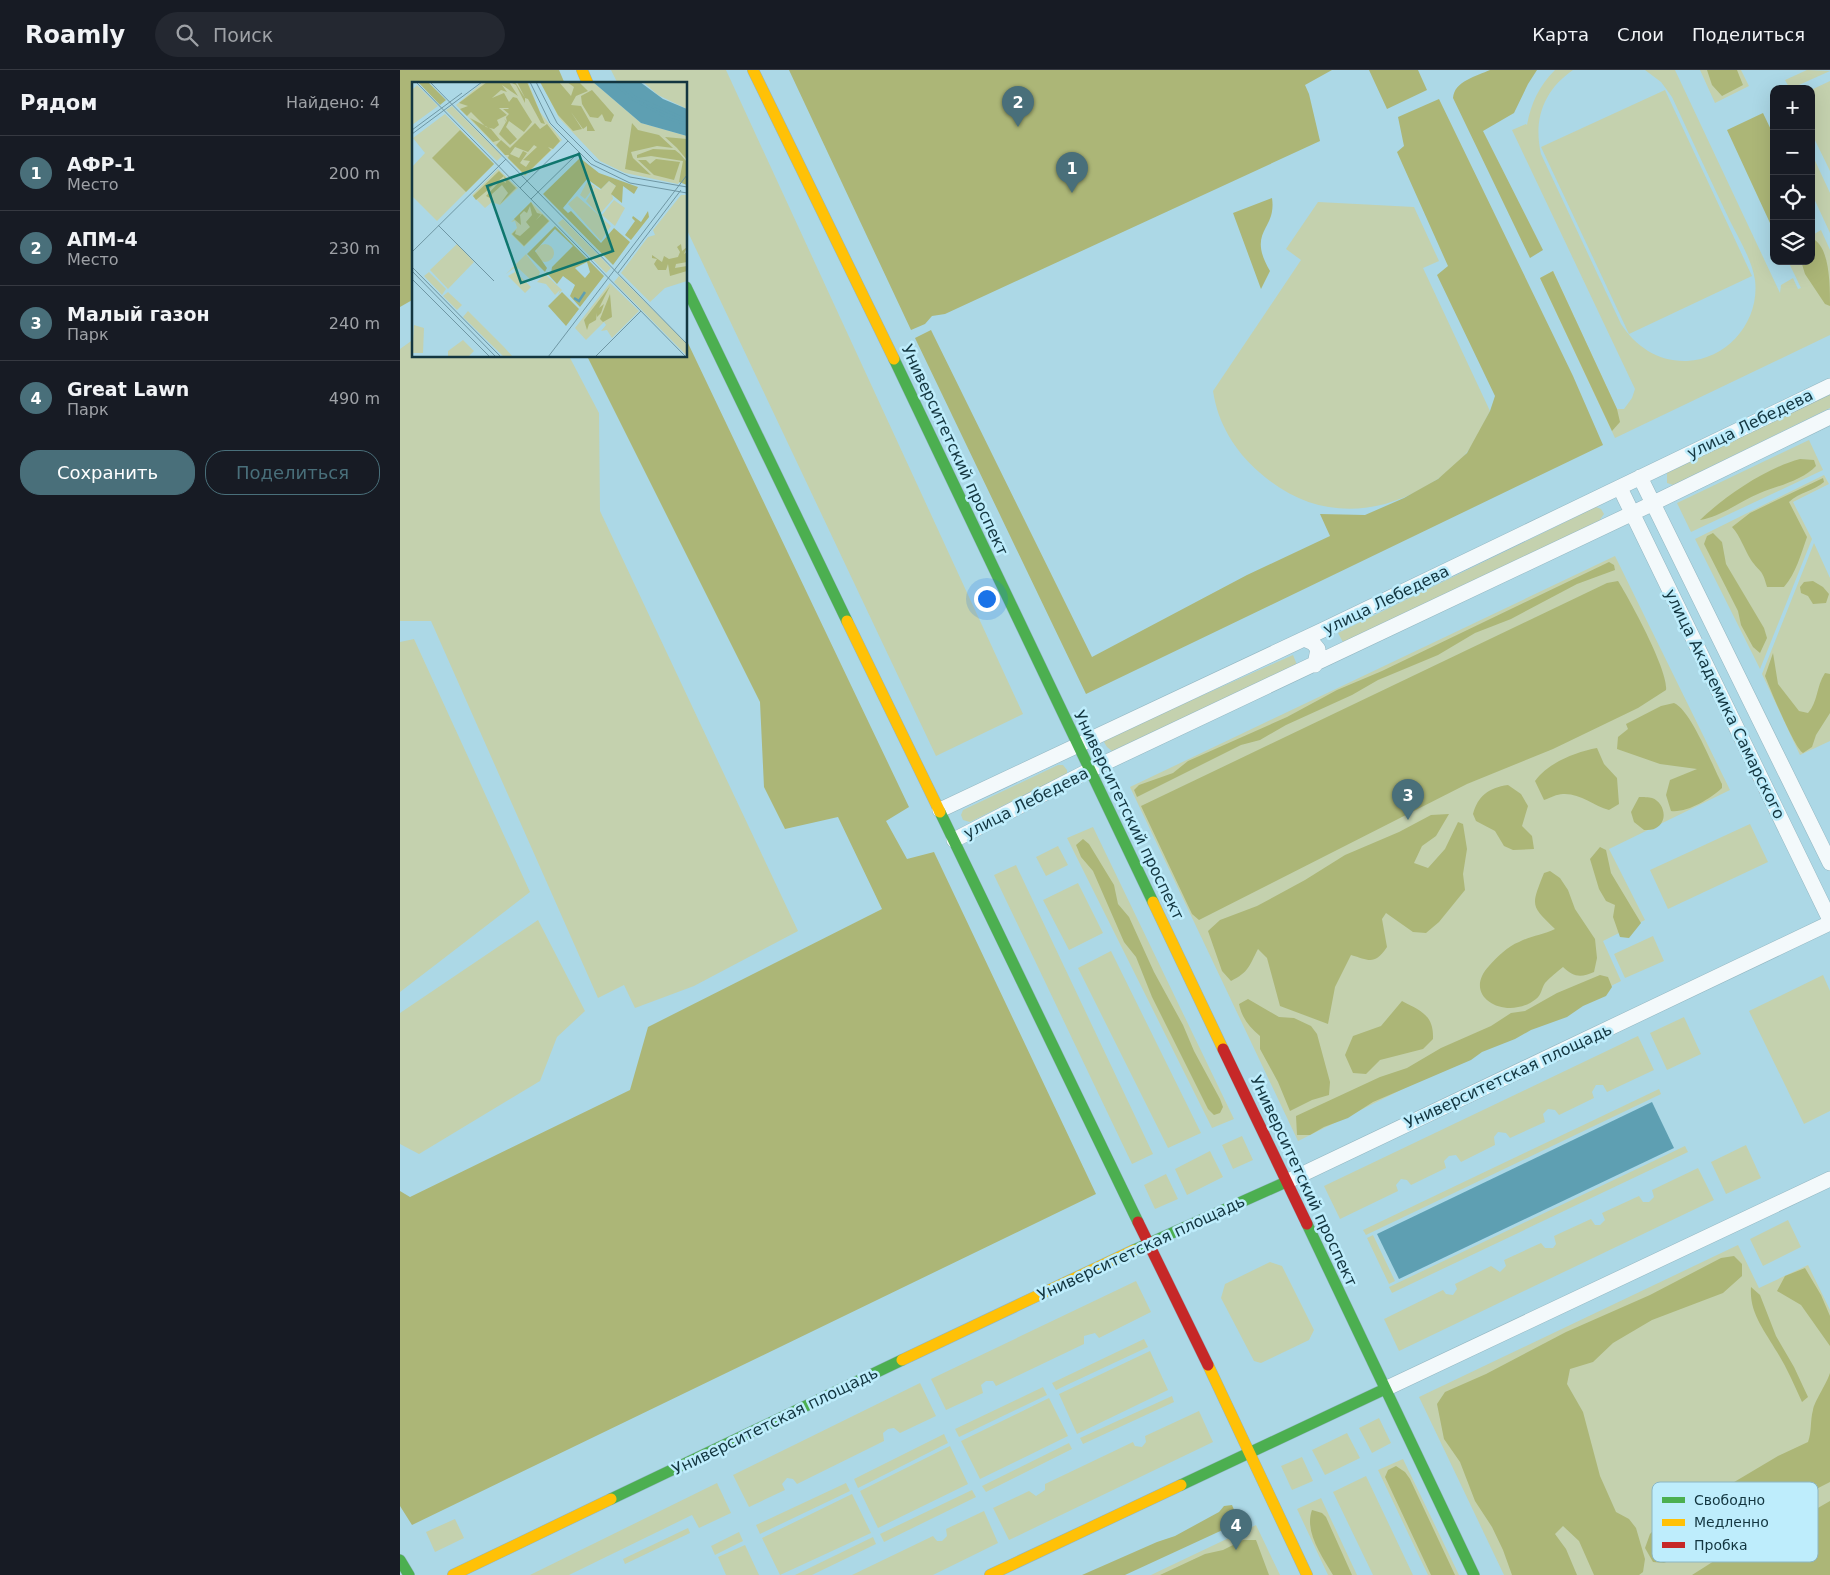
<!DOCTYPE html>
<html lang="ru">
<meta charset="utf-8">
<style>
body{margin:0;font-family:"DejaVu Sans",sans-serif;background:#242831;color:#f1f3f6}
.controls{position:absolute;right:15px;top:15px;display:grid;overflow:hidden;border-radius:10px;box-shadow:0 5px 20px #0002}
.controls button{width:45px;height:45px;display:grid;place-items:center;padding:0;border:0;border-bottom:1px solid #363941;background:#171b24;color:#f1f3f6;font:25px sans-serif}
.you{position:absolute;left:586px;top:528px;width:18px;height:18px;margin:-12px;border:4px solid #fff;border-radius:50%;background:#1a73e8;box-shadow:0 0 0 8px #1a73e833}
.badge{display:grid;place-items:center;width:32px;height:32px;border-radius:50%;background:#496f7a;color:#fff;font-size:16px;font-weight:700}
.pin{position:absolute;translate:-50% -41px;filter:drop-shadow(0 1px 2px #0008)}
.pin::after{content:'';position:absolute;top:26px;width:18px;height:15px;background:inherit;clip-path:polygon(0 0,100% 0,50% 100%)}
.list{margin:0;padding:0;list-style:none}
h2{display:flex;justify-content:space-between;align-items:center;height:65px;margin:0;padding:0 20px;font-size:21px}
h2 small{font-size:16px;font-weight:400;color:#9ea1a6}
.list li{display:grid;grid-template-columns:32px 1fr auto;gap:15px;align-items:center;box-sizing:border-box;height:75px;padding:0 20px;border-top:1px solid #363941}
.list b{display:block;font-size:19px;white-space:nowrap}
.list p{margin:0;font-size:16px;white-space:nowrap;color:#9ea1a6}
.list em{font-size:16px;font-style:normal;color:#9ea1a6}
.actions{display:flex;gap:10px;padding:15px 20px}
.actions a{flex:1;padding:11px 0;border:1px solid #496f7a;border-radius:20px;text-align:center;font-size:18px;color:#496f7a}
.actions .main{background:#496f7a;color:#fff}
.icon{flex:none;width:28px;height:28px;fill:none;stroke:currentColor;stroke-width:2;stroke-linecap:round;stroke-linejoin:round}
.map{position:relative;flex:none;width:1430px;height:1505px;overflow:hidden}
header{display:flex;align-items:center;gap:30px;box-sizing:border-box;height:70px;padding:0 25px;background:#171b24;border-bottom:1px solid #363941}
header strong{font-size:24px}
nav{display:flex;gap:28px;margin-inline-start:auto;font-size:18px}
.search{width:350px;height:45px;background:#242831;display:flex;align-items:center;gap:12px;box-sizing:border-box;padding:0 18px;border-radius:28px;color:#9ea1a6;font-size:19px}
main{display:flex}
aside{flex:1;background:#171b24}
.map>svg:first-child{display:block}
</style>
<header>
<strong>Roamly</strong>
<div class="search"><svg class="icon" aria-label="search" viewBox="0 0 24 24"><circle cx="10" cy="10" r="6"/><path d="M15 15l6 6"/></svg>Поиск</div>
<nav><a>Карта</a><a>Слои</a><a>Поделиться</a></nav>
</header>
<main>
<aside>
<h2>Рядом<small>Найдено: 4</small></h2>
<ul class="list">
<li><span class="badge">1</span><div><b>АФР-1</b><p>Место</p></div><em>200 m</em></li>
<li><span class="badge">2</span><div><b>АПМ-4</b><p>Место</p></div><em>230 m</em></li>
<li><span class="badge">3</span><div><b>Малый газон</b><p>Парк</p></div><em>240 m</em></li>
<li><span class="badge">4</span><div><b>Great Lawn</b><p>Парк</p></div><em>490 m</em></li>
</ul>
<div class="actions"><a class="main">Сохранить</a><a>Поделиться</a></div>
</aside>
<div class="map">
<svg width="1430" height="1505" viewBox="0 0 1430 1505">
<rect width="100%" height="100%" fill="#acd8e6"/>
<!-- green -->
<path fill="#c4d1ae" d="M211,0H326L623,644L536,686L286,158V14H218Z
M1155,0H1173C1144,20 1133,49 1141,84L1221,254C1236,277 1259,292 1287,291C1328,289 1360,251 1355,210C1352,190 1339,169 1330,151C1310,109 1291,68 1272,27L1261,12L1245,0H1275L1380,223L1381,215L1393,208L1398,219L1401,218L1388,191H1411V166L1421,160L1430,180V265L1215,368L1140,208L1153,201L1217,339H1224L1232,328L1235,319L1112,60L1126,54L1127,55C1131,33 1139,16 1155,0Z
M1300,0H1341L1349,16L1315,33Z
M1407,0L1430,1L1390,19L1385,10Z
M1430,11V101L1411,62V20Z
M1265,20L1352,206L1229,264L1141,77Z
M1411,82L1430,123V163L1411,122Z
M918,132L1014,137L1039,191L1023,198L1090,341C1083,354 1077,369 1068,381C1056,397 1038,410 1021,419C965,450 907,445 859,402C835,381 818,354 813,321L901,190L886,179Z
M14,269V286H169L199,343L200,441L398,861L294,916L235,938L224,915L198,928L31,551H0V279Z
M1430,323V338L1273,415L1267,413V403Z
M1409,370L1423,400L1291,462L1277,433Z
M1424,405L1429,414L1393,432L1412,469L1360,599L1295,469Z
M1196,437L1201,439L1204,444L1199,451L944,574L938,563Z
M1414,473L1430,508V671L1400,685L1362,604Z
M1215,486L1330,720L1209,779L1245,850L1203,871L1221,911L898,1071L730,717Z
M14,569L130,822L0,922V572Z
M893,585L897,595L712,681L707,677L704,672L707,668Z
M658,695H663L667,700V704L570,752L563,750L561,745L563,740Z
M1350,754L1368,792L1268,839L1250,800Z
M693,757L834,1049L812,1058L667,768Z
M658,776L668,795L646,806L636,787Z
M616,795L753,1084L732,1094L594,805Z
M678,813L703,863L669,880L643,830Z
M138,850L185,941L157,967L140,1011L19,1084L0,1074V943Z
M1253,866L1264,891L1225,908L1214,884Z
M711,881L801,1063L768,1078L678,898Z
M1423,905L1430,921V1041L1404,1054L1349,941Z
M1284,947L1301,984L1267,1000L1250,963Z
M1238,966L1254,1000L1207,1022L1203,1015H1196L1192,1022L1194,1028L1159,1045L1155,1040L1148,1039L1143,1044L1145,1052L1110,1068L1106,1063L1098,1062L1094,1067L1095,1075L1061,1092L1056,1085L1049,1086L1044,1091L1046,1098L1011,1115L1007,1110L1001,1109L996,1115L998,1121L940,1149L924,1116Z
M1259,1019L1261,1024L966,1165L963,1160Z
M842,1066L853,1090L833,1099L822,1075Z
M1346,1075L1361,1108L1326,1124L1311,1092Z
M1285,1076L1288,1082L992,1223L989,1217Z
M810,1081L823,1107L787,1125L775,1099Z
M1298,1098L1314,1130L999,1281L984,1249L1043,1220L1046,1224L1053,1225L1057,1219L1055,1214L1091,1196L1100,1202L1106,1196L1104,1190L1141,1173L1145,1178H1153L1156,1174L1154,1166L1191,1149L1195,1155H1200L1205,1150L1202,1143L1239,1126L1243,1132H1249L1254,1127L1252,1120Z
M766,1104L778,1129L755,1139L744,1115Z
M1388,1150L1401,1177L1363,1196L1350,1169Z
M973,1165L995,1211L989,1214L967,1168Z
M1338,1175L1359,1218L1408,1195L1430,1240V1505H1104L1019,1327Z
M870,1192L882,1196L914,1260L909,1270L861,1293L854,1291L821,1228L825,1214Z
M736,1211L751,1242L699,1268L695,1263L684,1266V1274L596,1316L593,1311H586L581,1315L583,1323L546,1340L531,1309Z
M744,1269L748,1277L656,1320L652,1313Z
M750,1281L768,1320L677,1364L659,1324Z
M520,1313L536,1346L500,1363L494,1358L488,1359L483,1363L484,1371L397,1414L393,1409L387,1408L382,1414L385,1420L349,1437L333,1405Z
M643,1317L647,1325L559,1367L555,1359Z
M772,1326L774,1332L683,1374L680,1368Z
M649,1328L668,1366L580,1409L561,1371Z
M799,1341L813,1372L609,1470L593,1438L629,1421L636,1426L645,1420V1414L733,1372L735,1376L742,1377L746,1372L745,1366Z
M979,1348L991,1373L972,1383L959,1358Z
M947,1363L960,1388L925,1405L912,1380Z
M544,1364L548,1373L458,1418L454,1409Z
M669,1373L672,1379L586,1422L582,1416Z
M550,1376L568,1414L478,1458L460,1421Z
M902,1387L913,1411L892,1420L881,1396Z
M1003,1389L1059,1505H1028L978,1400Z
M966,1406L1013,1505H973L933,1422Z
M317,1413L331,1443L299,1458L292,1445L169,1505H130Z
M446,1413L450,1421L360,1464L356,1455Z
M572,1420L576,1427L484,1472L480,1464Z
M452,1424L471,1463L380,1505L362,1468Z
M921,1428L957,1505H928L897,1439Z
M584,1441L598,1473L533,1505H452L533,1466L537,1471H542L547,1466L546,1459Z
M55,1449L64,1468L35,1482L26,1462Z
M856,1455L880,1505H751Z
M288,1458L290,1463L225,1494L223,1489Z
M339,1462L343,1471L315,1485L311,1476Z
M473,1467L476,1474L412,1505H395Z
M345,1475L359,1505H326L318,1487Z"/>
<!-- forest -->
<path fill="#acb677" d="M0,0H159L165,14H14V229L0,237Z
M389,0H932L905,15L909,24L920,71L545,244L532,246L525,254L511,260Z
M969,0H1018L1027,20L987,39Z
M1090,0H1137L1128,14L1114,43L1083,61L1143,180L1130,188L1053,28C1054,11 1077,6 1090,0Z
M1307,0H1337L1343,15L1322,26L1312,15Z
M1039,29L1173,306L1203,375L686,624L515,268L531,260L692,587L847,505L930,466L920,444L965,445L1004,428L1038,409L1067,383L1090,341L1095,326L1037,205L1048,196L997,82L1004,76L998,47Z
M1363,43L1374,66V151L1370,153L1327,60Z
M872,128C877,161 846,160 870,201L861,219L833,143Z
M1415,170C1430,181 1430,216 1430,236L1425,234L1405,204L1401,191H1411V171Z
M1153,201L1217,339L1220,352L1212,361L1140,208Z
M286,269L509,737L486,751L507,789L534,782L696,1124L12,1455L0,1436V1121L10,1127L230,1020L248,957L482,839L438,747L385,759L364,717L360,632L187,286H286Z
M1400,389L1414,390L1416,396C1403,410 1378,416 1360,423C1340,431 1323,446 1300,450C1325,426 1366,398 1400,389Z
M1423,408L1424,412C1414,421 1399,422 1389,432L1407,467C1401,484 1396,503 1384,517H1367C1362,498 1360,503 1351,490C1344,479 1341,467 1332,457L1350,443Z
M1313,463L1322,472L1326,494L1364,558L1367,568L1360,583L1353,577L1341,555L1338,541L1304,474L1307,466Z
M1209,492L1214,495L1215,500L1177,514L1111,549L1075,563L1038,585L978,610L952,625L886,655L860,670L841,675L737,727L734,720L739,715L773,703L788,691L887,647L937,620L982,601Z
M1218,511C1230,530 1269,602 1266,620L1238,638L1153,679L1067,714L799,850L792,844L741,736L1207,513Z
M1413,511L1423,517L1429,524L1426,533L1413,534L1408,526L1401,523L1400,517L1404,512Z
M1373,583L1378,614L1399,641L1408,643C1418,632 1416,617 1425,603L1430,604V643L1416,665L1412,677L1403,683C1395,679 1370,619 1365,606Z
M1274,633C1291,640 1312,695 1322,714V718C1310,729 1287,743 1271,741L1266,725L1270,710L1297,699L1260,694L1217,679L1218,667L1228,659L1226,654L1261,636Z
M1197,678L1204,694L1217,708L1219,734L1209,740C1194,736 1180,723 1163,724C1157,724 1150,728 1144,730L1135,711C1148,693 1175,682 1197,678Z
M1108,715L1121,724L1128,736L1122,756L1132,766L1134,779L1113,780L1104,776L1095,761L1076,751L1073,744C1078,726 1088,718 1108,715Z
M1239,727C1243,727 1249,727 1252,728C1264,732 1269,751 1256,758C1253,760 1248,760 1244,760L1234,752L1231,742Z
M1049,744L1036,766L1022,776L1014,793L1028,798L1045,779L1058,752L1063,754L1067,779L1063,804L1065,820L1039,852L1026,863L1013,862L986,843L982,849L987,877C974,896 969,890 951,885L935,917L928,954L880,936L867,888L858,879C849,896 849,902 831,911L822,901L808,861L820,850L857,836L905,810L945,785L999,762L1031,745Z
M683,769L689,774L714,815L718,834L729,847L754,902L783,955L794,981L820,1029L823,1037L820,1043L814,1045L808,1039L752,927L736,887L724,872L693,801L681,787L676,775Z
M1200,777L1206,780L1211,803L1241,853L1229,868L1220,867L1213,847L1215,835L1206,831L1199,819L1190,789Z
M1150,801L1160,808L1168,820L1175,839L1195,869L1197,888L1194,902C1181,908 1173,907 1163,897C1157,902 1150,907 1145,913C1142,917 1141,926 1136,929C1107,952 1060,927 1089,896C1097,887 1108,876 1119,872C1130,866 1143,865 1155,859C1130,835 1131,836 1144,803Z
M1200,905L1208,907L1212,917L1206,926L1183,936L1167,947L1131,960L1115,969L1082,982L1071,990L973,1032L948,1048L924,1057L910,1065H897L896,1046L980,1007L1007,998L1041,978L1091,956L1111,943L1125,941L1157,923Z
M848,929L879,947L894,948L911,956L917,964L930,1012L929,1025L912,1030L890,1041L878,1012L860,979V966C849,957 842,948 839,934Z
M1002,931C1021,941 1034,945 1033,969L1023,979L980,990L966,1004L953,1003L945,985L953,966L981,956Z
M1334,1186L1342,1194V1206L1323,1223L1252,1250L1213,1273L1193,1292L1170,1299L1167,1314L1183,1342L1200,1406L1216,1442L1229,1449L1236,1458L1245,1489L1243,1502L1239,1505H1194L1179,1471L1163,1456L1155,1464L1166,1479L1177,1505H1112L1103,1480L1092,1457L1075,1431L1060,1392L1044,1369L1037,1334L1045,1322L1086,1304L1166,1262L1250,1225L1321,1188Z
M1405,1198L1421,1225L1430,1246V1276L1401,1235L1377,1221L1385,1206Z
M1351,1217L1360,1225L1376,1266L1394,1297L1408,1327L1402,1332C1394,1315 1387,1298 1377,1282C1365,1261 1349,1243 1351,1217Z
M1430,1303V1412L1346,1455L1325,1454L1307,1465L1287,1483L1264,1493L1253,1492L1245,1478L1250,1464L1272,1441L1309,1427L1378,1386L1408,1372C1412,1361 1410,1351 1413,1340C1414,1332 1426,1315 1430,1303Z
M996,1396L1005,1402L1010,1409L1055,1505H1031L985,1407L988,1400Z
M1430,1431V1505H1292L1333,1479L1371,1465Z
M832,1435L835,1442L829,1457L725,1505H682L757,1472L775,1466L819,1442L824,1436Z
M912,1440L922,1443L926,1447L952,1505H933C922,1486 904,1462 912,1440Z
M843,1470H856L869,1505H760L805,1484L823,1480Z"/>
<!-- water -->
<path fill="#5e9fb2" d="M1252,1032L1274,1078L999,1209L977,1164Z"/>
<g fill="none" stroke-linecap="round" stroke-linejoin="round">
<defs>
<path id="street" d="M1240,407L1430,793
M1220,418L1430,850
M904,569L913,573L918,579L915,595
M540,740L925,559L1430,316
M554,770L690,700L1233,443L1430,347
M886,1112L1430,853
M985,1319L1430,1109"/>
<path id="fast" d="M286,217L447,551
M494,289L753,832
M540,742L738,1152
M907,1154L1074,1505
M734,1180L886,1112
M781,1415L985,1319
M211,1429L502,1290
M0,1490L9,1505"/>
<path id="slow" d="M182,0L188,14
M353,0L494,289
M447,551L540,742
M753,832L823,979
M502,1290L734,1180
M808,1295L907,1505
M53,1505L211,1429
M590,1505L781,1415"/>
<path id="jam" d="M823,979L907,1154
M738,1152L808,1295"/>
</defs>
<!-- street casing -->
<use href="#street" stroke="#92b6c1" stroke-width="16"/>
<!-- fast casing -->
<use href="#fast" stroke="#92b6c1" stroke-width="12"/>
<!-- slow casing -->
<use href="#slow" stroke="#92b6c1" stroke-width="12"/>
<!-- jam casing -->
<use href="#jam" stroke="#92b6c1" stroke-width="12"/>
<!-- street -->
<use href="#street" stroke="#f3f9fb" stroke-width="15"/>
<!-- fast -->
<use href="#fast" stroke="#4caf50" stroke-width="11"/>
<!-- slow -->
<use href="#slow" stroke="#ffc107" stroke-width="11"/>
<!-- jam -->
<use href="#jam" stroke="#c62828" stroke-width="11"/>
</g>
<g text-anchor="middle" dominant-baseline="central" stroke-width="5" stroke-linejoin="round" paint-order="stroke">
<!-- street labels -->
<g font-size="16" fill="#133640" stroke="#beedfc">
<text transform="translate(1350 354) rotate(-26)">улица Лебедева</text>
<text transform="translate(555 380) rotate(65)">Университетский проспект</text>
<text transform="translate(986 530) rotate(-26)">улица Лебедева</text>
<text transform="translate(1325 634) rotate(64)">улица Академика Самарского</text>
<text transform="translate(626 733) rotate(-27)">улица Лебедева</text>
<text transform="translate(729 745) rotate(64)">Университетский проспект</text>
<text transform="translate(1108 1006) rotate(-25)">Университетская площадь</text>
<text transform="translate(904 1111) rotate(65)">Университетский проспект</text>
<text transform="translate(741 1178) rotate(-25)">Университетская площадь</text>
<text transform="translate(375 1351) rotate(-26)">Университетская площадь</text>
</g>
</g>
<!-- overview -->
<g transform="translate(12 12)">
<rect width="275" height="275" fill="#acd8e6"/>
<path d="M71,0H116L128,30L150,58L113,94L44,23ZM129,0H181L229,41L275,54V91L266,102L213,91L188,79L147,36ZM231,0H275V27L246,13ZM5,3L26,24L0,43V8ZM40,24L90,74L85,79L34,28ZM33,32L82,82L25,139L0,114V85L13,71L1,56ZM86,87L106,106L88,123L80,120L73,126L60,113ZM197,99L205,105L200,112L201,117L187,133L174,119L183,105L188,108ZM175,100L183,104L173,117L168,113ZM269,113H275V199L253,206L238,220L209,191L236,155L243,153L241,148ZM165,114L199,144L189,159L156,122ZM202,118L213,126L203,144L190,133ZM119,120L138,139L112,165L99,152L105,146L103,139L99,140ZM151,137L199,186L194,191L146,141ZM124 171a9 9 0 1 1 18 0a9 9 0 1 1-18 0ZM45,162L62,180L36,207L18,188ZM114,172L128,190L126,196L119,198L106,186L105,191L119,205L113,211L96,194L103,190L102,186L94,192ZM17,190L34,207L30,213L12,194ZM133,192L150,208L146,213L148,208L143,213L134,202L125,200ZM207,194L275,262V274L202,200ZM198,201L227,229L200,256L195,248L189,249L194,243L192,240L174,258L163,246ZM36,210L50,223L45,228L31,214ZM56,229L92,265L101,275H92L51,235ZM2,243L12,246L11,271H0ZM51,258L62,269L56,275H36V269Z" fill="#c4d1ae"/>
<path d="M6,0H16L34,18L28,23ZM75,0H97L106,14L90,3L95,10L89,8L80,16L92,11L97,20L101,15L105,16L120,40L112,50L97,39L94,45L105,57L98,63L87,52L94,40L92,37L95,40L94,35L97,32L91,27H96L97,26H87L95,33L85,38L87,43L82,47L74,45L59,30L55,34L48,27L56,24L47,21ZM98,0H103L113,16L105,0H115L133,42L129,41L116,17L113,16V21L104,3ZM128,0H147L159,14L162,5L155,0H167L176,9L164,14L159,23L169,24L183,49H175V44L171,47L159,30L170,47L161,49L146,33ZM180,8L202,33L199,40L193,39L190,32L186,36L178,35L170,22L169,14ZM58,36L79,47L88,58L81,60ZM123,41L128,47L135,42L148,59L141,67L136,65L139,68L113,93L96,76L97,73H93L84,63L89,58L98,66ZM122,63L125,65L111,78L118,79L114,85L108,81L115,71L111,69L107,76L98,72L103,65L116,70ZM220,41L226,48L247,53L261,66L245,64L219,70L221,76L239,93L213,87ZM48,48L82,82L54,110L20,76ZM253,55L275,57V78L265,66ZM241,67L263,68L268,72L275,80V103L267,100L271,79L239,74L225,76V73ZM168,76L187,91L226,105L222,112L211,104L210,121L199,112L204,104L197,99L189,107L175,97L151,126L156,131L159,129L189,161L202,146L218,160L201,183L131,112ZM244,77L268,80L262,98L242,93L226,78H234L238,82ZM87,89L92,94L64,118L61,114ZM92,94L104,106L88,122L96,111L90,103L80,112V117L74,114L89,98L94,101ZM119,120L125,131L129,132L124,138L130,132L137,139L112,164L100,152L104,148L103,152L108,154L118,145L114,140L120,133L118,124L115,131L112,129L108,133L109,143L102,137ZM236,129L237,135L219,158L213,153L223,139L220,136L221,134L229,140ZM143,144L192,194L168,225L158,214L163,203L151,194L145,202L134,190L139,191L140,185L161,164L143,147L123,169L135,186L133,190L115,172ZM175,180L178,190L173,196L163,186ZM269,162L270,169L275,165L272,172L275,170V180L264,182L263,186L275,184V189L258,194L256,182L254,188H246L242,182L245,177L240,176V173L250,180L252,174L257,177L266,175L268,170L265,165ZM198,204L187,226L192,222L189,231L185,235V231L184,238L177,242L175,248L172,238ZM150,210L167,227L154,244L136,224ZM198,212L200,235L191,240L188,237Z" fill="#acb677" fill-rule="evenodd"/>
<path d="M181,0H228L251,17L275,27V54L229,41Z" fill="#5e9fb2"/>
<path fill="none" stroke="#5e9fb2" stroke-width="2.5" d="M202,0L219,16L258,37L275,42M207,0L222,15L275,38M162,216L167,219L173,210"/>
<path fill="none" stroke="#6f97a4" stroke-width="1" d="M4,0L274,275M18,0L275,262M118,0L138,41L179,82L218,101L275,111M124,0L145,41L183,79L218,95L275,105M0,48L50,11M0,52L70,0M108,106L156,59M119,117L167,70M26,143L82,199M0,170L94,77M0,185L89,275M0,189L84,275M206,191L269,108M0,197L78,275M136,275L275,93M183,275L229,229"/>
<path fill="#0f766e" fill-opacity="0.15" stroke="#0f766e" stroke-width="2.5" d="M167,72L201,169L109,201L75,104Z"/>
<rect width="275" height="275" fill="none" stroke="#133640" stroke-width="2.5"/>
</g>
<!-- legend -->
<rect x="1252" y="1412" width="166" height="80" rx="8" fill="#beedfc" stroke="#8bb6c4" stroke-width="1"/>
<rect x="1262" y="1427" width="23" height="6" fill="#4caf50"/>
<rect x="1262" y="1449" width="23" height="7" fill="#ffc107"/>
<rect x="1262" y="1472" width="23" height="6" fill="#c62828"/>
<g font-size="14" fill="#133640">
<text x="1294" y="1435">Свободно</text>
<text x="1294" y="1457">Медленно</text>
<text x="1294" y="1480">Пробка</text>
</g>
</svg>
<div class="controls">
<button>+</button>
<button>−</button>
<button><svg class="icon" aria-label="locate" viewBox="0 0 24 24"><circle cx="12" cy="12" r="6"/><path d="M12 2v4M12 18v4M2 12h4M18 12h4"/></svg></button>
<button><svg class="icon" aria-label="layers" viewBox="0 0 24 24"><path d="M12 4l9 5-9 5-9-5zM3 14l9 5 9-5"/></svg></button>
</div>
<div class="you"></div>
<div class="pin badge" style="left:672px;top:123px">1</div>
<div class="pin badge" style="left:618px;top:57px">2</div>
<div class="pin badge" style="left:1008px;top:750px">3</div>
<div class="pin badge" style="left:836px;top:1480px">4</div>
</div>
</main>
